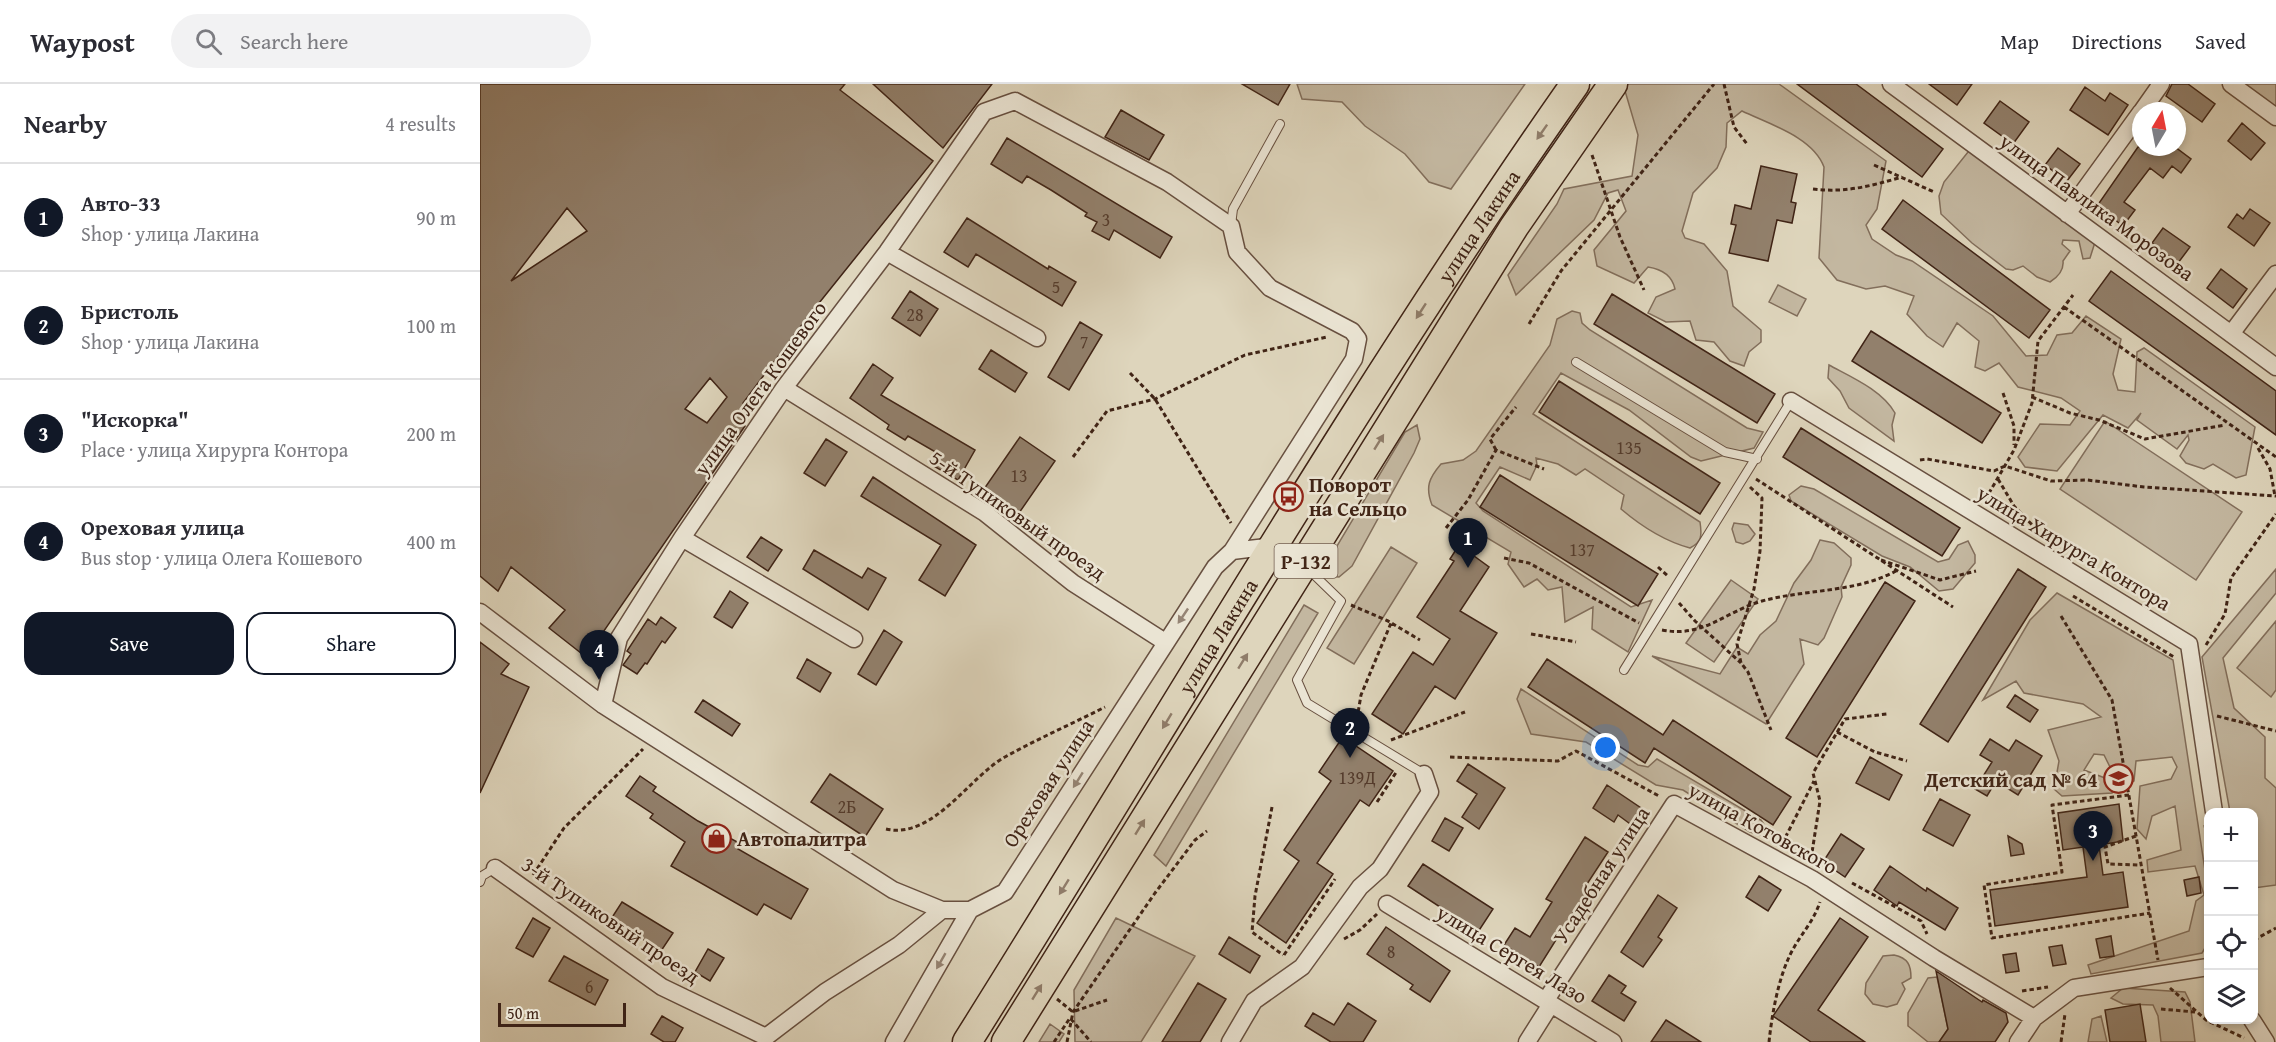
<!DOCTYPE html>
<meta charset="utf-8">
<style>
body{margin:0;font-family:"Gentium Book Plus",serif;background:#f2f2f3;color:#2b2b33}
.controls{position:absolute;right:18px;bottom:18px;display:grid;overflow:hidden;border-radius:12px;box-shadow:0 3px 9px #0003}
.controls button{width:54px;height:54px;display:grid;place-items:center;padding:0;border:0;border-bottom:2px solid #e1e1e2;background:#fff;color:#2b2b33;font:30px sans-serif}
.compass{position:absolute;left:1652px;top:18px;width:54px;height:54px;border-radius:50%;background:#fff;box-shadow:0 3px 9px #0003;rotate:10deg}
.scale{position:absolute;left:18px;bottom:15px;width:128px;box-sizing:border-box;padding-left:6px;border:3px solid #402416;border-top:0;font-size:16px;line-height:21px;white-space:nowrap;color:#402416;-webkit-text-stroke:4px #eae4d3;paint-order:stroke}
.you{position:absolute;left:1126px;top:664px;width:21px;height:21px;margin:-15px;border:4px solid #fff;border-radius:50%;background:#1a73e8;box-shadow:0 0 0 9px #1a73e833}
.badge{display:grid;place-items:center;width:39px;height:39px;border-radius:50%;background:#111827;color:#fff;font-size:20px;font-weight:700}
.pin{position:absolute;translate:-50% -50px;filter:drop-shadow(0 2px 3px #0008)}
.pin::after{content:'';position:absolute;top:32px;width:21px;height:18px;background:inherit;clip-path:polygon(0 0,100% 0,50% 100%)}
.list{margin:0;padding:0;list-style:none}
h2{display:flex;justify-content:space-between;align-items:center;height:78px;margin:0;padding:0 24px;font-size:26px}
h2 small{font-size:20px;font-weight:400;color:#7c7c81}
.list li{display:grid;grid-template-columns:39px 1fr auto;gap:18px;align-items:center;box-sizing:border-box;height:108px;padding:0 24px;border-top:2px solid #e1e1e2}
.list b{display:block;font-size:22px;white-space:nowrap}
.list p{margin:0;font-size:20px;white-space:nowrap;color:#7c7c81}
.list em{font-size:20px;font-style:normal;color:#7c7c81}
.actions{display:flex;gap:12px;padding:18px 24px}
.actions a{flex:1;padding:14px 0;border:2px solid #111827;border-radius:18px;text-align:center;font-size:21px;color:#111827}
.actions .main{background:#111827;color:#fff}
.icon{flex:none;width:33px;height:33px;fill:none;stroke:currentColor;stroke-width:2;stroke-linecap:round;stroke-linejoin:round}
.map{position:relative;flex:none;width:1796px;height:958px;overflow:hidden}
header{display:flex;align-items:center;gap:36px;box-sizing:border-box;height:84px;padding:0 30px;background:#fff;border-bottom:2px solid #e1e1e2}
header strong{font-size:28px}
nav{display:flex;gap:33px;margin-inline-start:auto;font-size:21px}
.search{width:420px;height:54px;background:#f2f2f3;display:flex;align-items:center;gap:15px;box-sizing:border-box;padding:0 21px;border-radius:33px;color:#7c7c81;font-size:22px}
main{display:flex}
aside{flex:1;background:#fff}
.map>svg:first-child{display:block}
</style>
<header>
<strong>Waypost</strong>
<div class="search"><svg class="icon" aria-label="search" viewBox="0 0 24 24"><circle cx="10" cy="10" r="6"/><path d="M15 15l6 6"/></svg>Search here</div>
<nav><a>Map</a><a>Directions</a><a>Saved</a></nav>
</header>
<main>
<aside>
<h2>Nearby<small>4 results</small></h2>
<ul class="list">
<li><span class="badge">1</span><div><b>Авто-33</b><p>Shop · улица Лакина</p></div><em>90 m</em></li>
<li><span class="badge">2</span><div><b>Бристоль</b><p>Shop · улица Лакина</p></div><em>100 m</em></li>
<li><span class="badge">3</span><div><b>&quot;Искорка&quot;</b><p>Place · улица Хирурга Контора</p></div><em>200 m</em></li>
<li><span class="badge">4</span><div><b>Ореховая улица</b><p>Bus stop · улица Олега Кошевого</p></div><em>400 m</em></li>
</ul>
<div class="actions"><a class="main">Save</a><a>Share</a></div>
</aside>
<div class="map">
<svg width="1796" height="958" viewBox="0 0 1796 958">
<rect width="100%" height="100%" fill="#ded5bc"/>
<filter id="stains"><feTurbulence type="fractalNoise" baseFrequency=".00333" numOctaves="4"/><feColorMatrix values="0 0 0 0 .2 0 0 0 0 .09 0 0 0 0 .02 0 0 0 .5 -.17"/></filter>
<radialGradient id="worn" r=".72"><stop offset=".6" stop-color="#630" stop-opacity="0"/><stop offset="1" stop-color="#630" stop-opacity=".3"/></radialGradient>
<!-- green -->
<path fill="#c3b7a0" stroke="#826e5b" stroke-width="1.5" d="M817,0H1045L971,105L949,98L925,70L885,42L862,18L822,15Z
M1143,0H1299L1406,77L1397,125L1386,141L1392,155L1416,171L1432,177L1513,232L1546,272L1567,271L1577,251L1592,249L1606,232L1641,255L1633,290L1638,306L1655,308L1657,268L1664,264L1775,343L1766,391L1756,394L1733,380L1724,385L1706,379L1700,372L1709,356L1708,351L1697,365L1657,336L1661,329L1648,344L1623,331L1577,387L1545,383L1538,373L1560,340L1590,341L1600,327L1581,314L1538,303L1519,279L1505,287L1495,283L1499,257L1477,239L1463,263L1447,252L1427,230L1434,212L1405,202L1386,205L1357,196L1339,174L1344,83C1333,53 1289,40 1262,27L1247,39L1246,63L1237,84L1213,109L1202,147L1205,154L1224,160L1247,187L1253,222L1281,246V258L1269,268L1264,282L1250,277L1234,258L1216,256L1210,237L1186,238L1168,229L1176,213L1195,205C1192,191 1181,185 1168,183L1154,199L1117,182L1114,166L1146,127L1138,106L1128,109L1114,136L1036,211L1028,191L1077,120L1084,105L1152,92L1158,51Z
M1756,0H1796V29Z
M1492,63L1616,155L1610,174L1603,175L1599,157L1583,156L1582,160L1590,167L1583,177C1584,186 1578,193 1570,198L1557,193L1543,182L1533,186L1526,185L1492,159L1461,130L1459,112L1464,98Z
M1298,201L1326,215L1317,232L1289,218Z
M1092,227L1100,229L1102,239L1110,246L1267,344L1283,348L1274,364L1221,377L1211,373L1149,326L1081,289L1053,330L1220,438C1222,451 1222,458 1210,464C1184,457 1161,442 1141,425L1144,411L1105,385L1096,391L1078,380L1056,374L1057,381L1050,396L1020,383L996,419L1003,427L1151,523L1172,516L1148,568L1112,545L1113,523L1085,538L1082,503L1068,506L1057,495L1044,503L1028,480L1031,468L952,421C945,403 949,394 961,380L983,376L996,367L1070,261L1077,235Z
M1349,281C1371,293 1402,306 1415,329L1412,341L1414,357L1369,324L1360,307L1348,294Z
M1625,337L1762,428L1716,496L1580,405Z
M937,341L940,355L934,369L872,482L859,493L847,492L846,485L851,472L925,348Z
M1321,402L1334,405L1458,478L1469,475L1478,461L1488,457L1495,471V479L1473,505L1459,507L1430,483L1402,472L1311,417L1309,411Z
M1254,439L1268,441L1275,450L1270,457L1263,460L1256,458L1252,445Z
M1340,456L1354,459L1371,474V481L1361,503L1362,513L1344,554L1338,561L1320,555L1324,580L1286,640L1172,572L1240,590L1257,563L1268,570L1280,551L1296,537L1314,499L1331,476Z
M911,463L937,479L874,580L847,564Z
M1796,485V509L1743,574L1754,624L1785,653V694L1796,704V801L1774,804V728H1750L1722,573Z
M1251,496L1278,515L1234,578L1206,559Z
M1577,509L1693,576L1728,806V859L1722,869L1611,890L1608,881L1709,847L1716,817L1724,811L1715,782L1668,788L1667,776L1701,766L1695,722L1672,732L1666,755L1657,745L1660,702L1691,695L1697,683L1692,673L1656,677L1654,697L1648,699L1637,697L1624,671L1614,670L1604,686L1633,697L1632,709L1582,712L1574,705L1579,677L1568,646L1621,633L1603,620L1544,609L1536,597L1503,616L1550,536Z
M824,521L838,529L686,782L674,771Z
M1796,537V606L1791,613L1757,584Z
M1041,605L1158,681L1168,683L1177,675L1281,736L1290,749L1281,751L1270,748L1203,706L1176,701L1106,658L1051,650L1037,615Z
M636,834L715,872L661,958H595L594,906Z
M1414,871C1428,874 1431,881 1431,894L1422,899L1425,905L1417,920L1407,923L1393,920L1385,910L1386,899L1403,872Z
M1457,893L1468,945L1459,958H1448L1428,942V929L1448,894Z
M1643,904L1705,908L1710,918L1715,958H1681L1678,932L1673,921L1643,920L1631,914Z
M1621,932L1627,958H1608L1612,935Z
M570,940L584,950L579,958H559Z"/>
<!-- building -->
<path fill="#92806c" stroke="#402416" stroke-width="1.5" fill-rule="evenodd" d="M0,0H365L360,6L453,77L327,234L263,319L270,324L261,337L265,342L106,573L69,544L85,526L31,483L18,507L0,492ZM87,124L107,147L31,197ZM230,294L247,313L227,339L205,325Z
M393,0H512L463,64Z
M762,0H810L798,21Z
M1317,0H1376L1463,65L1442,93Z
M1449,0H1492L1477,21Z
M1692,0H1708L1735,20L1722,38L1686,12Z
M1605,3L1625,17L1630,9L1648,21L1628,51L1590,26Z
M1520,17L1549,38L1533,60L1504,39Z
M641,26L684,51L669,76L625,53Z
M1762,39L1785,59L1771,76L1748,57Z
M527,54L692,153L680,174L634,146L629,156L612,147L617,138L605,132L607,129L571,106L547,92L542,99L511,80Z
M1658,63H1695L1711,75L1701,89L1692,82L1683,94L1670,84L1644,118L1655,126L1643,142L1617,122Z
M1578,64L1600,80L1587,97L1565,81Z
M1281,82L1317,90L1311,118L1316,119L1312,139L1297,136L1288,177L1249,169L1256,141L1251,140L1255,121L1271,125Z
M1423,116L1570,226L1549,254L1402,145Z
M1770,125L1790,139L1774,162L1748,143L1757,130L1763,135Z
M487,134L568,185L569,182L596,198L582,222L496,170L488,183L464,168Z
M1683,144L1710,163L1698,179L1672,159Z
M1741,185L1767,205L1753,224L1727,204Z
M1631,187L1796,307V351L1609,217Z
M430,207L458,225L440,252L412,234Z
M1132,210L1295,310L1277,339L1114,240Z
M600,238L622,251L589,306L568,293Z
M1391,247L1521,329L1502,359L1372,277Z
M511,266L547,289L535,308L499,285Z
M393,280L413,294L401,311L495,366L478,396L452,381L459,370L428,352L425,356L407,345L409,341L370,314Z
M1079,297L1240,399L1220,430L1059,328Z
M1321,344L1480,444L1462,472L1303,373Z
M540,353L575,377L539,429L504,405Z
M346,355L367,368L345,402L324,389Z
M1020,391L1178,490L1158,522L1000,423Z
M393,393L496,461L465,512L439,496L461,461L381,412Z
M281,453L302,466L288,487L267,473Z
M979,461L1009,483L980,527L1017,549L975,615L955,602L923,650L892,630L933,568L953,581L970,555L937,533L974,477L970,475Z
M334,466L382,494L388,484L406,494L388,526L323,485Z
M1538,485L1566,503L1468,658L1440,640Z
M1405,498L1435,517L1337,673L1306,654Z
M250,507L268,519L252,544L234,533Z
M181,533L196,544L185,559L182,557L167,580L165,579L157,590L143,581L151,570L147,567L168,535L176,541Z
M404,546L422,558L396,601L378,590Z
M0,558L29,580L21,590L49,603L0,709Z
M327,575L351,589L340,608L317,594Z
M1067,575L1183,651L1193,636L1311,713L1293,741L1174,664L1165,679L1048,603Z
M1535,611L1558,626L1550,638L1527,623Z
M223,616L260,640L252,652L215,628Z
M1510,655L1529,667L1536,656L1562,672L1538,711L1516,697L1507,712L1495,705L1512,678L1500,671Z
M860,657L867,662L870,658L913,687L889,722L880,716L837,779L853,790L806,859L777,839L819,777L804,766L851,697L839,688Z
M1390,673L1422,691L1409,716L1376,699Z
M988,680L1025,704L999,745L982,733L997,710L977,697Z
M350,690L403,725L385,753L331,718Z
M160,692L176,703L173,707L218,737L261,760L258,765L328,805L311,835L284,820L277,831L191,782L205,758L170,734L173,730L146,712Z
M1127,701L1164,726L1153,742L1138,731L1134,738L1113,724Z
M1460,715L1490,731L1473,762L1443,746Z
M1639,720L1643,757L1619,761L1623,791L1643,788L1648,823L1515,842L1510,806L1607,793L1603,763L1583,766L1578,729Z
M965,734L983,744L969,767L952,757Z
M1361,750L1384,765L1365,793L1343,778Z
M1528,752L1542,760L1544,770L1531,772Z
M1105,753L1128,768L1105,803L1108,805L1059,883L1024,861L1035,844L1050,853L1072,818L1066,815Z
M943,780L1013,825L998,848L928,802Z
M1410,782L1446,807L1447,804L1478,824L1465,846L1419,818L1417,822L1394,806Z
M1279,792L1301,806L1288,827L1266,813Z
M1719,793L1721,809L1707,812L1704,796Z
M1178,811L1197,824L1178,853L1182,856L1163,883L1141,868Z
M142,818L193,849L181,867L131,835Z
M53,834L70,844L53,873L36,864Z
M1360,834L1388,853L1338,926L1385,958H1331L1293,932Z
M906,843L970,887L950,918L930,905L933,901L887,870Z
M1631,852L1634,872L1620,874L1616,855Z
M749,853L780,872L770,889L739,870Z
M1582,861L1586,880L1573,882L1569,863Z
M228,865L244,874L230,897L215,888Z
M1536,869L1539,887L1526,889L1523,871Z
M84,872L128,896L115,921L69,897Z
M1456,887L1502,918L1503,916L1526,929L1528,938L1515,958H1459L1468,945Z
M1129,891L1146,902L1141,909L1156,918L1144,937L1112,917Z
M718,899L746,915L720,958H682Z
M868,919L896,937L883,958H851L825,942L833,929L854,941Z
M1660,920L1666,958H1630L1625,926Z
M182,932L203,944L195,958H184L171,950Z
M1186,936L1221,958H1171Z"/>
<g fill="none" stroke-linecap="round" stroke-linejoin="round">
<defs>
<path id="service" d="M751,141L753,125L800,40
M1096,278L1245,368L1277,375
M826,483L861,517L817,596L827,619L944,690
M1144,586L1311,317
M0,798L2,792L15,784"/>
<path id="minor" d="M1411,0L1796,283
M1751,0L1796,33
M1662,27L1681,0
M1587,130L1661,28
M407,168L557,254
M1751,250L1796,190
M304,304L505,429L593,499L685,558
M1311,317L1709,560L1734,728
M202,454L374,555
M0,528L123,621L413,806L462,826H490L525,808L735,483L752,467L794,462
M123,621L139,554L202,454L304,304L407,168L504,28L535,17L687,98L751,142L757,168L790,204L872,247L878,255L874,275L752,467
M15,784L182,903L286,953L345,908L419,861L462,826
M907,820L1133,958
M1066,916L1194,720L1332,795L1454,874L1554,934
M1772,936L1786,958
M414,958L490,826
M750,958L774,917L822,883L880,803L900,785L950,708L944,690
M1047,958L1071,920
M1538,958L1554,934L1594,904L1728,883"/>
<g id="trunk">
<path id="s1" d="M487,958C688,638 878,309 1095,0"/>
<path d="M526,958L1034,143L1133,0"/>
</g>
</defs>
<!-- service casing -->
<use href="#service" stroke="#685040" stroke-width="10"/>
<!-- minor casing -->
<use href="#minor" stroke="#685040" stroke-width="19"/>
<!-- trunk casing -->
<use href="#trunk" stroke="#402416" stroke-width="31"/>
<!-- path -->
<path stroke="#402416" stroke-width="3" stroke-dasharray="4.5 3" stroke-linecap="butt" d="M1244,0L1254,43L1267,60
M1112,71L1140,153L1164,206
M1394,81L1454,108
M1333,105C1365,109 1391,102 1422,93
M1584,223L1796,373
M1049,240L1081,187L1234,0
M650,289L675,315L751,439
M1523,309L1534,342V361
M1552,313L1590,329L1619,336L1665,355L1745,341
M1778,364L1790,385L1795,412
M1016,366L1010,355L1036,323
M593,373L627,327L675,315L765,271L847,253
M1440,376L1447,375L1514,387L1525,382L1571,397L1607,396L1664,403L1796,412
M1276,395L1473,523
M1518,395L1534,422L1559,448
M1270,403L1282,414L1280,467L1274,505L1257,560L1261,579L1268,588L1291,646
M1505,416L1534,366L1552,319L1558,257L1593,211
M966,444L988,416L1016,366L1064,385
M1024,474L1049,479L1159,539
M1401,476L1460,496L1496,487
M1178,483L1188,492
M1593,512L1694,573
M1199,519L1215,537L1261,579
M871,521L908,537L940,556
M1581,532L1632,616L1678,876
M1182,546C1224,554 1244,528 1282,517C1326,505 1375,509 1416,487
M1051,550L1096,558
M1726,561L1745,530L1751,494L1796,430
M1737,632L1796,647
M877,635L881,611L911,539
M1357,648L1395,668L1427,677
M911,656L985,628
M970,673L1078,677L1096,667L1179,712
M1649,711L1572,721L1582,788L1504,801L1512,854L1670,829
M897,718L917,687
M792,723L775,812L772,848L803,871
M1725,741L1728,759
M406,745C453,756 490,692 525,673C557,655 592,640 625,623
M1656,752L1625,763L1628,780L1661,781
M1302,760L1334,697
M1331,775L1340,717L1333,689L1365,635L1407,630
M53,791L84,744L163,665
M1372,799L1441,837L1447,850
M864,855L880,846L897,830
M1774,856L1796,844
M804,871L855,795
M1690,904L1726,936L1764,954
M1542,907L1568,903
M577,915L593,928
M1681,925L1715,928
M595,927L627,916
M574,958L590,934L611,958
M587,958L593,928L675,809L715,756L727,747
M1289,958C1292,930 1298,896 1310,871C1319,852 1333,839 1340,818
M1581,958L1585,930"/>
<!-- service -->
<use href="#service" stroke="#eae4d3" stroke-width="8"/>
<!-- minor -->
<use href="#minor" stroke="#eae4d3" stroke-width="16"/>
<!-- trunk -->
<use href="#trunk" stroke="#ded5bc" stroke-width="28"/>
</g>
<!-- one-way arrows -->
<defs><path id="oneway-solid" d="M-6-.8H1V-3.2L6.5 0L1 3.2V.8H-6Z" transform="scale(1.5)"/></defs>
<g fill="#8f7c69">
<use href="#oneway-solid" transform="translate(1062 48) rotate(125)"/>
<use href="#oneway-solid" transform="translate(941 227) rotate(123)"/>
<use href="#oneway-solid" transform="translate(899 358) rotate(-58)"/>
<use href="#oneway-solid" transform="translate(763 577) rotate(-58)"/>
<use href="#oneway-solid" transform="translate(687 637) rotate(121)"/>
<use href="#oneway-solid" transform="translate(660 743) rotate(-58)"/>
<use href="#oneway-solid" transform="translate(584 803) rotate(122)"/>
<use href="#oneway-solid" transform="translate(557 908) rotate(-58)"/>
</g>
<g fill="#958474">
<use href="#oneway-solid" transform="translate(703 532) rotate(124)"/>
<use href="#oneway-solid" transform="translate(598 696) rotate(122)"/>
<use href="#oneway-solid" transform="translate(461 877) rotate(120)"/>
</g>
<!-- icons -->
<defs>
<symbol id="bus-ring" viewBox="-11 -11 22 22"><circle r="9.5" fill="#eae4d3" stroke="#8f2418" stroke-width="1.5"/><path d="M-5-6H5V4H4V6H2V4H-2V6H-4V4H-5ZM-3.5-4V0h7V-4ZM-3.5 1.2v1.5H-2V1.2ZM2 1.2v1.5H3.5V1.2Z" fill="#8f2418"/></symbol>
<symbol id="school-ring" viewBox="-11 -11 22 22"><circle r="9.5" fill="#eae4d3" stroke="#8f2418" stroke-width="1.5"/><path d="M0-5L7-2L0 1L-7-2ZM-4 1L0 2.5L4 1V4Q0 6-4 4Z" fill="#8f2418"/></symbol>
<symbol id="shop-ring" viewBox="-11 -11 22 22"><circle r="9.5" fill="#eae4d3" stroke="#8f2418" stroke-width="1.5"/><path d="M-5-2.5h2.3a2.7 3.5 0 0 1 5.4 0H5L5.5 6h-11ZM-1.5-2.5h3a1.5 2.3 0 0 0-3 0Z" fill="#8f2418"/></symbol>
</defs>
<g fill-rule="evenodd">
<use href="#bus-ring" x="792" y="396" width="33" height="33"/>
<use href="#school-ring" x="1622" y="678" width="33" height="33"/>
<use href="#shop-ring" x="220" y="738" width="33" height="33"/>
</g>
<g text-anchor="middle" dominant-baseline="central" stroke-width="5" stroke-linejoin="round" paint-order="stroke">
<!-- number labels -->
<g font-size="18" fill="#543b2c">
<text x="626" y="135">3</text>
<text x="576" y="202">5</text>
<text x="435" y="230">28</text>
<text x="604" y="257">7</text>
<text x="1149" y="363">135</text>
<text x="539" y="391">13</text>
<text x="1102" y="465">137</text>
<text x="877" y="693">139Д</text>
<text x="367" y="722">2Б</text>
<text x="911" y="867">8</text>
<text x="109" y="902">6</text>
</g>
<!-- shield labels -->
<rect fill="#eae4d3" stroke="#735e4f" stroke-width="1.5" x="794.5" y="460" width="63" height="34" rx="4.5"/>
<g font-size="20" font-weight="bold" fill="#402416">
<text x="826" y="477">Р-132</text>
</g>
<!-- street labels -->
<g font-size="21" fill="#402416" stroke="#eae4d3">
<text transform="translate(1617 123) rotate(36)">улица Павлика Морозова</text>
<text stroke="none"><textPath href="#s1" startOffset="963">улица Лакина</textPath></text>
<text transform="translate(280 304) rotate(-54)">улица Олега Кошевого</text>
<text transform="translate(538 431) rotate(35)">5-й Тупиковый проезд</text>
<text transform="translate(1594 464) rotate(31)">улица Хирурга Контора</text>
<text stroke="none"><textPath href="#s1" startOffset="477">улица Лакина</textPath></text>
<text transform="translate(568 699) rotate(-57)">Ореховая улица</text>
<text transform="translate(1283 744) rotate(29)">улица Котовского</text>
<text transform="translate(1121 791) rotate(-57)">Усадебная улица</text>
<text transform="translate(131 836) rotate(34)">3-й Тупиковый проезд</text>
<text transform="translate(1032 870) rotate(31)">улица Сергея Лазо</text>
</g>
<!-- poi labels -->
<g font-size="21" font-weight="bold" fill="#402416" stroke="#eae4d3" text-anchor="start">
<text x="829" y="400">Поворот<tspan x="829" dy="24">на Сельцо</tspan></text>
<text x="1618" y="695" text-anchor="end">Детский сад № 64</text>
<text x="257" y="754">Автопалитра</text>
</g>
</g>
<rect width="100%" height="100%" filter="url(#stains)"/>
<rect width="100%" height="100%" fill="url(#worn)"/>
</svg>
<div class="controls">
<button>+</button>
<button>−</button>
<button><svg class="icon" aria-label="locate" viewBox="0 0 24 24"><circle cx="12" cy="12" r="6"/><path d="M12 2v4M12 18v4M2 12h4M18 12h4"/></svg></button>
<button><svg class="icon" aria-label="layers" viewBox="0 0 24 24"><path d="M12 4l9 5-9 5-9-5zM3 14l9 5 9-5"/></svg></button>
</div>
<svg class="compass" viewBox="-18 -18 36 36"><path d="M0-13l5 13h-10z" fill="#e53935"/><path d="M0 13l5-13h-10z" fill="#7c7c81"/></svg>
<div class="scale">50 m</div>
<div class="you"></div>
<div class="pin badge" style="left:988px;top:484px">1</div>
<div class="pin badge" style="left:870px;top:674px">2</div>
<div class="pin badge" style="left:1613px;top:777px">3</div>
<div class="pin badge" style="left:119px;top:596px">4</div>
</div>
</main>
